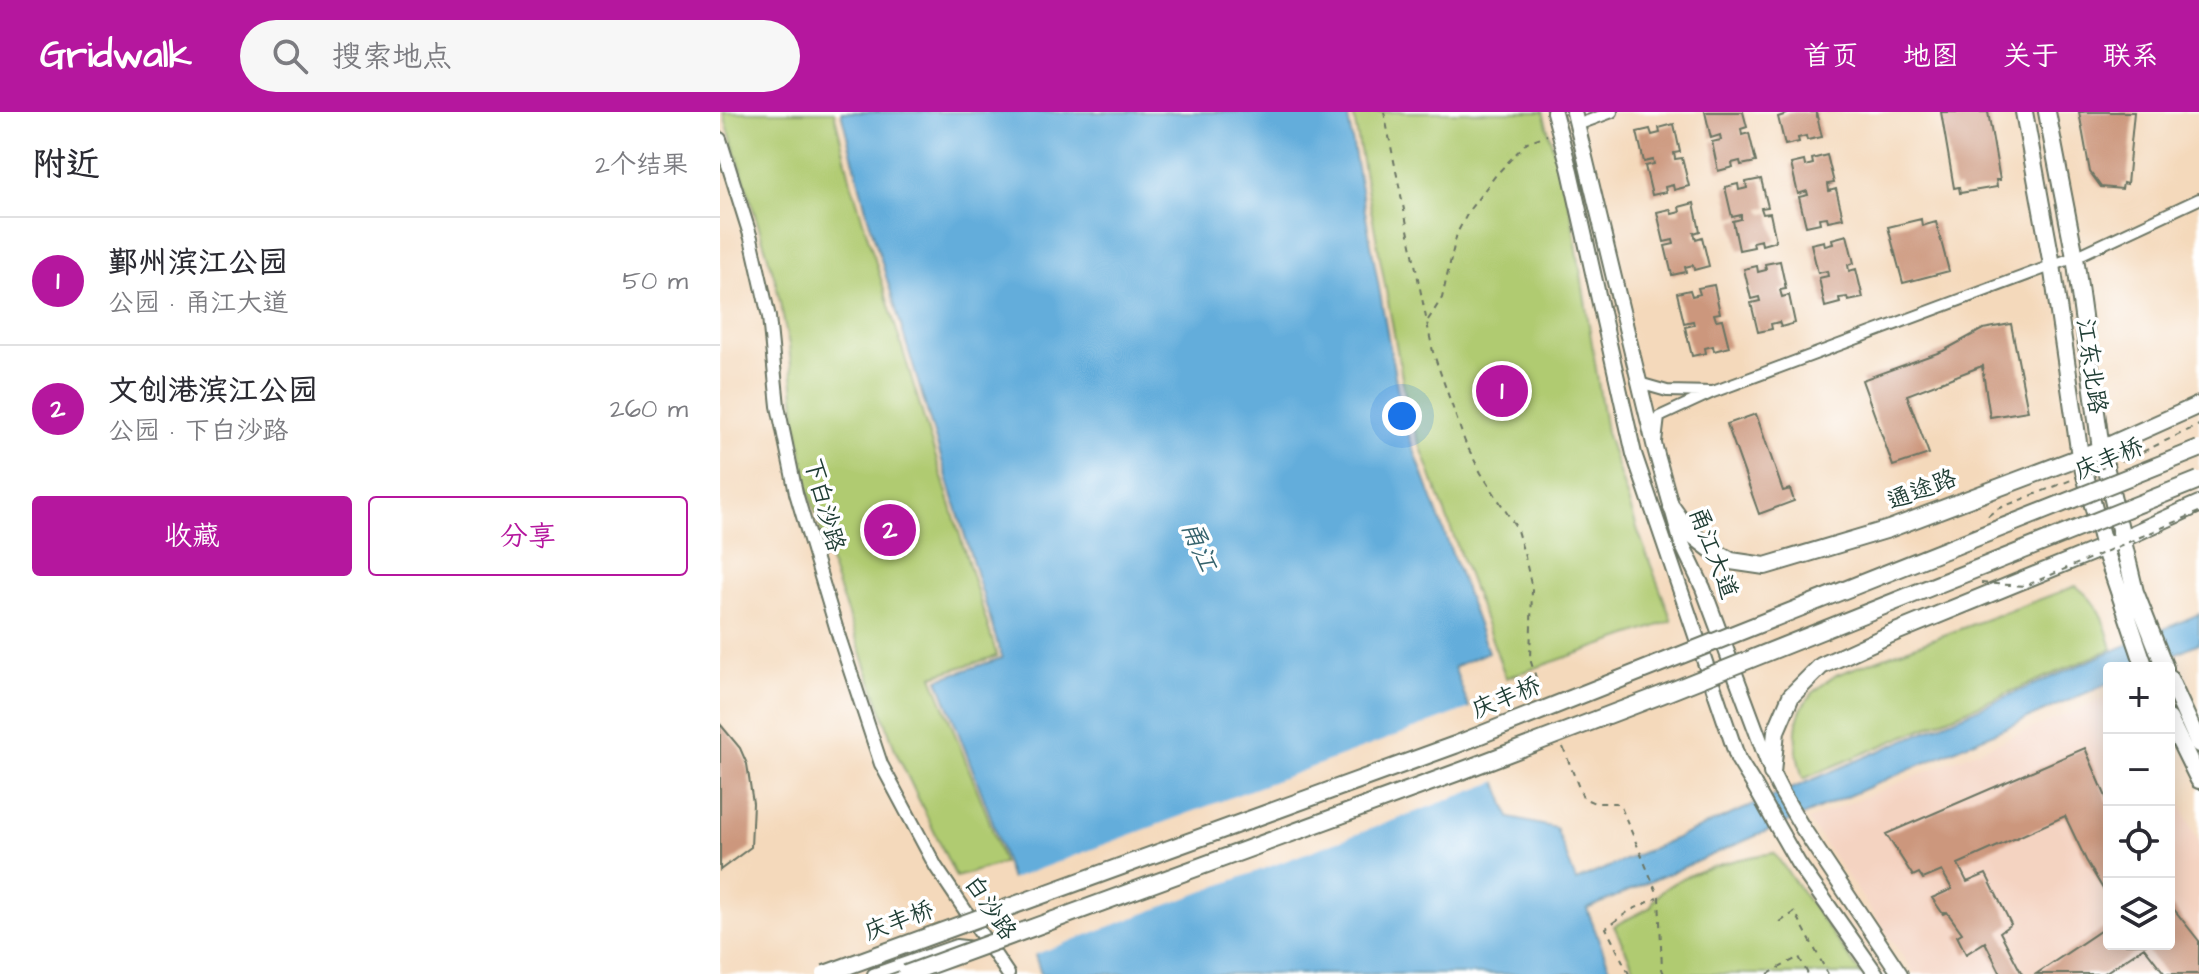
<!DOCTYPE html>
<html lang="zh">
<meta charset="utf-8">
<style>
body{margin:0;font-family:"Architects Daughter","LXGW WenKai TC",sans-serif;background:#f7f7f7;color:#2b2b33}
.controls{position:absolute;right:24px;bottom:24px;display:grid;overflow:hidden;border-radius:8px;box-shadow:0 4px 20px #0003}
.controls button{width:72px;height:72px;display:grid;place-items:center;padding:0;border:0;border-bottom:2px solid #e1e1e2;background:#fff;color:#2b2b33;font:40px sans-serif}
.you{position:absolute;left:682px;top:304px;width:28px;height:28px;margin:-20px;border:6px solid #fff;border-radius:50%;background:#1a73e8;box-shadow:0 0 0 12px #1a73e833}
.badge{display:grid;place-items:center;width:52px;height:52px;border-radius:50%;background:#b5179e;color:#fff;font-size:26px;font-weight:700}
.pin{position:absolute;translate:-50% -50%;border:4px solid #fff;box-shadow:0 2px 8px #0006}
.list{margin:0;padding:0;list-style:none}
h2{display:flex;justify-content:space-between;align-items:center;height:104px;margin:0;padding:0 32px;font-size:34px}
h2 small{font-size:26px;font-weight:400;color:#7c7c81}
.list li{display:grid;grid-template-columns:52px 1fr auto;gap:24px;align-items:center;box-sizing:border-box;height:128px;padding:0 32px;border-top:2px solid #e1e1e2}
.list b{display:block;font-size:30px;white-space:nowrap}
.list p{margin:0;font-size:26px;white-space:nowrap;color:#7c7c81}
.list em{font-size:26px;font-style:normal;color:#7c7c81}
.actions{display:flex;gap:16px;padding:24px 32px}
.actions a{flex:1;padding:18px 0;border:2px solid #b5179e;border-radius:8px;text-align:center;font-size:28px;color:#b5179e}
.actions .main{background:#b5179e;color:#fff}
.icon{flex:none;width:44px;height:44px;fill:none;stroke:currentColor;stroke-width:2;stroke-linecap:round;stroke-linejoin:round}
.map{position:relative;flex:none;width:1479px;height:862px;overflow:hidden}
header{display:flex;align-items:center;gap:48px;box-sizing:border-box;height:112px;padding:0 40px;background:#b5179e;color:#fff}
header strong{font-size:38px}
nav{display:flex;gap:44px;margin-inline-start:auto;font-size:28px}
.search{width:560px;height:72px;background:#f7f7f7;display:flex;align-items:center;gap:20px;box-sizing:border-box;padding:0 28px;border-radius:44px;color:#7c7c81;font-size:30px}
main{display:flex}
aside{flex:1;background:#fff}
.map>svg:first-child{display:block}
</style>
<header>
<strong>Gridwalk</strong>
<div class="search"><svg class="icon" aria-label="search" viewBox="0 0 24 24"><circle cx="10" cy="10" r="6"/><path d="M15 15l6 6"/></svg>搜索地点</div>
<nav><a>首页</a><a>地图</a><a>关于</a><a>联系</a></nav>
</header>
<main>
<aside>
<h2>附近<small>2个结果</small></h2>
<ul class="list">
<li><span class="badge">1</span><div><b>鄞州滨江公园</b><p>公园 · 甬江大道</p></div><em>50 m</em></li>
<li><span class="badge">2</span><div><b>文创港滨江公园</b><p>公园 · 下白沙路</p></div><em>260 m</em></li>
</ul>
<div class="actions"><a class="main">收藏</a><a>分享</a></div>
</aside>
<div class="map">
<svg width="1479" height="862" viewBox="0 0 1479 862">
<rect width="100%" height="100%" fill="#fff"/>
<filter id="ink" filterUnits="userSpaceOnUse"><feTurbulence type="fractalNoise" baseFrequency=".0125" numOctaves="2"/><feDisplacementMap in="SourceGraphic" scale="16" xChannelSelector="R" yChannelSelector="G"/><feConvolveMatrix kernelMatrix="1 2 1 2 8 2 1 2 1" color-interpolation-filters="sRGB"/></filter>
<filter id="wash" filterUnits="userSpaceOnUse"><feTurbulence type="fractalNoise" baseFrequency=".006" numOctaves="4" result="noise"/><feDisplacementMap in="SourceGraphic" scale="32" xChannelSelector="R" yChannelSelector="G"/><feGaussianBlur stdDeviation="1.8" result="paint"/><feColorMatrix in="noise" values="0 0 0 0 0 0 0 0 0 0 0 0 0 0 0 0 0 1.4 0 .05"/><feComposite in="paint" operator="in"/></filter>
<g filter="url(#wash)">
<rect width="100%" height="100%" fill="#f4d9bb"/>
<!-- built -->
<path fill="#f4d3c1" d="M1389,585V832H1449V667L1479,731V862H1195L1088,708Z"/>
<!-- green -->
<path fill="#b0cb71" stroke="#688452" stroke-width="2" d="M3,0H114L131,70L277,544L212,564L268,705L283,751L236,765L176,640L115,466L86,370L76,305L69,233L55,167Z
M633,0H823L851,100L886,320L918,419L952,509L786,566L689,303Z
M1356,474C1381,493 1384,508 1392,537L1083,667C1075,640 1069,606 1091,583C1098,575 1108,569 1116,563Z
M1054,741L1141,862H917L894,814L931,795C939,763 1024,745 1054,741Z"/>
<!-- water -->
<path fill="#63addb" stroke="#417588" stroke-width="2" d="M121,0H627L683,308L768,540L734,555L790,706L836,716L856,769L1479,502V531L1423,556H1389V571L867,797L892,862H321L271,705L218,567L282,546L148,105Z"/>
<!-- pier -->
<path fill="#f4d9bb" d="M753,595L781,668L311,844L287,769Z"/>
<g id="blocks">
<!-- building -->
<path fill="#cc977d" d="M985,0H1023L1027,15L1021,17L1022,23L1029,21L1036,50L1021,53L1020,49L1012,51L1013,55L998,59L992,30L1001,28L1000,23L991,26Z
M1067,0H1096L1102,25L1087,28L1086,24L1078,26L1079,30L1065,33L1058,5L1067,2Z
M1221,0H1268L1280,68H1276L1277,75L1240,81L1239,75L1234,76Z
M1359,0H1414L1407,72L1403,71L1402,77L1381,75L1370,60Z
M954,12L960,40L954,41L955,47L962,46L969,74L954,78L953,73L945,75L946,80L932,83L925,54L934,52L933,48L924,50L917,20L930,17L932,23L940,21L939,16Z
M1107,43L1114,71L1108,72L1109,79L1116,77L1123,106L1108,109L1107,105L1099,106L1100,111L1086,114L1079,85L1088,83L1087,79L1078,82L1071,52L1084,49L1085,54L1093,52L1092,47Z
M1041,67L1048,95L1041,96L1043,102L1050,101L1056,129L1042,133L1041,128L1033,130L1034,135L1019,138L1013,109L1021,107V103L1012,105L1005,75L1018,72L1019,78L1027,76L1026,70Z
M974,91L980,119L974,121L976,127L982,125L989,154L974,158L973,153L965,155L966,160L952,163L945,134L954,132L953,128L944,130L937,100L950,97L952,102L960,100L959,95Z
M1201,107L1202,114L1216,110L1229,159L1183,171L1168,115Z
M1127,123L1134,151L1128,153L1129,159L1136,157L1143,186L1128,189L1127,185L1119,186L1120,191L1105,195L1099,166L1108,164L1107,159L1098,161L1091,132L1104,129L1105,134L1113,132L1112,127Z
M1060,149L1066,177L1060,178L1062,185L1069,183L1075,211L1061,215L1059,210L1051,212L1052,217L1038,220L1031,191L1040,189L1039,185L1031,187L1024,157L1037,154L1038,160L1046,158L1045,152Z
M994,173L1000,201L994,202L996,208L1002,207L1009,235L994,239L993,234L985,236L986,241L972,244L965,215L974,213L973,209L964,211L957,181L970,178L972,184L980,182L978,176Z
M1291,212L1308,299L1270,305L1262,254L1187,283L1209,342L1173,354L1142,268L1223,239L1263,217Z
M1036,302L1063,379L1070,377L1074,389L1039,402L1007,312Z
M0,612L20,636L27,652L33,691L31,735L0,758Z
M1365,636L1389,692V787L1366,748L1345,704L1238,752L1247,770L1266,762L1291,812L1280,820L1302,862H1281L1265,830L1246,842L1237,824L1242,821L1227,800L1223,802L1212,786L1232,777L1222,759L1203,767L1199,761L1193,764L1166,722Z
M1449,791L1479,829V862H1445L1424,835L1383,862H1316L1389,813V832H1449Z"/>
</g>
</g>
<g filter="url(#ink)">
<use href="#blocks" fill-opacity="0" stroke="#6a7463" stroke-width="2"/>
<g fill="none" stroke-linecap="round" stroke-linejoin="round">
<defs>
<path id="minor" d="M857,13L892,0
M919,271L947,279L993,280L939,305L936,330
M993,280L1355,145L1479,87
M153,862L236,833L254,835"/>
<path id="tertiary" d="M0,27L31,126L49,205L58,294L76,381L119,525L161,652L216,755L288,862"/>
<path id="secondary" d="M834,0L850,59L914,342L1018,647L1034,673
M854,0L935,336L962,432L983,476L1052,661L1061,679
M1082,715L1180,862
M1062,723L1078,751L1156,862"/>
<path id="primary" d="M1304,0L1332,153L1360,344L1384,435L1425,556
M1327,0L1355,145L1381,337L1415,480L1445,556
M952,396L970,421L992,438L1011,449L1045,454L1169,417L1381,337L1479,293
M1449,566L1479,632
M1449,607L1479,668
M1052,661L1056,619L1071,584L1101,554L1171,522L1384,435L1479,392"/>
</defs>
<!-- minor casing -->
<use href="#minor" stroke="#6a7463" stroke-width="14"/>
<!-- tertiary casing -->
<use href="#tertiary" stroke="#6a7463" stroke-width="16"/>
<!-- secondary casing -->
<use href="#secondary" stroke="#6a7463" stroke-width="18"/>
<!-- primary casing -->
<use href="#primary" stroke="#6a7463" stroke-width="20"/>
<!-- path -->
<path stroke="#6a7463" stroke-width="2" stroke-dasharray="6 6" stroke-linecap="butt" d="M664,0L713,240L745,330L761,361L796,415L805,445L812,477L810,547L821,581
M708,208L722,186L737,121L750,97L776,63L807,30L827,23
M843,635L863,686L875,691H896L901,695L939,785L942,857L944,862
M1060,810L1075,800L1108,862
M909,862L886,816L909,799L937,786
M1048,862L1079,845L1088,862"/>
<!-- minor -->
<use href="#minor" stroke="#fff" stroke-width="10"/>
<!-- tertiary -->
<use href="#tertiary" stroke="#fff" stroke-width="12"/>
<!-- secondary -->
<use href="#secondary" stroke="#fff" stroke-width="14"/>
<!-- primary -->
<use href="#primary" stroke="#fff" stroke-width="16"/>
<defs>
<path id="secondary-bridge" d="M1034,673L1062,723
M1061,679L1082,715"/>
<path id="primary-bridge" d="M105,862L735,633L1479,337
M186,862L744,658L941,583L1479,368"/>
</defs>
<!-- secondary-bridge casing -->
<use href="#secondary-bridge" stroke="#6a7463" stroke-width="18" stroke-linecap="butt"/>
<!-- primary-bridge casing -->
<use href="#primary-bridge" stroke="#6a7463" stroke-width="20" stroke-linecap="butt"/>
<!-- path-bridge -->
<path stroke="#6a7463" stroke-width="2" stroke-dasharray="6 6" stroke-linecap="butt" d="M1268,404L1277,397L1418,342L1479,313
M1261,471L1305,474L1479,400"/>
<!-- secondary-bridge -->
<use href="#secondary-bridge" stroke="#fff" stroke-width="14"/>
<!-- primary-bridge -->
<use href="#primary-bridge" stroke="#fff" stroke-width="16"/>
</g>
</g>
<g text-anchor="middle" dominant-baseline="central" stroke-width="7" stroke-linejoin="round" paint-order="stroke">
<!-- street labels -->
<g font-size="24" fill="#1f3d34" stroke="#fff">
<text transform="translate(1371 254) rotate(82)">江东北路</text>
<text transform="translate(1389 347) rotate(-22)">庆丰桥</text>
<text transform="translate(1202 378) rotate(-21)">通途路</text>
<text transform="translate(104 393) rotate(75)">下白沙路</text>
<text transform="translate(993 441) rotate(69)">甬江大道</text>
<text transform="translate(786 586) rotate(-22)">庆丰桥</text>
<text transform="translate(270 796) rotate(56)">白沙路</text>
<text transform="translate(179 809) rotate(-20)">庆丰桥</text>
</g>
<!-- water labels -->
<g font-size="26" font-style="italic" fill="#37646e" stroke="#fff">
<text transform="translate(479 434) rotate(67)">甬江</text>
</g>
</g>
</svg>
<div class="controls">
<button>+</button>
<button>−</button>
<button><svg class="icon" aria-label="locate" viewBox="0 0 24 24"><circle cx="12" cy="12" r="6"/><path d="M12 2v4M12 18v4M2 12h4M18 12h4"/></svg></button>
<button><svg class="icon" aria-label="layers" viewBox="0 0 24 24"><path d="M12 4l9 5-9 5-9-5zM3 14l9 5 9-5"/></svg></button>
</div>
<div class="you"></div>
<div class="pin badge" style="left:782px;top:279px">1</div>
<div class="pin badge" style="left:170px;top:418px">2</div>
</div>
</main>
